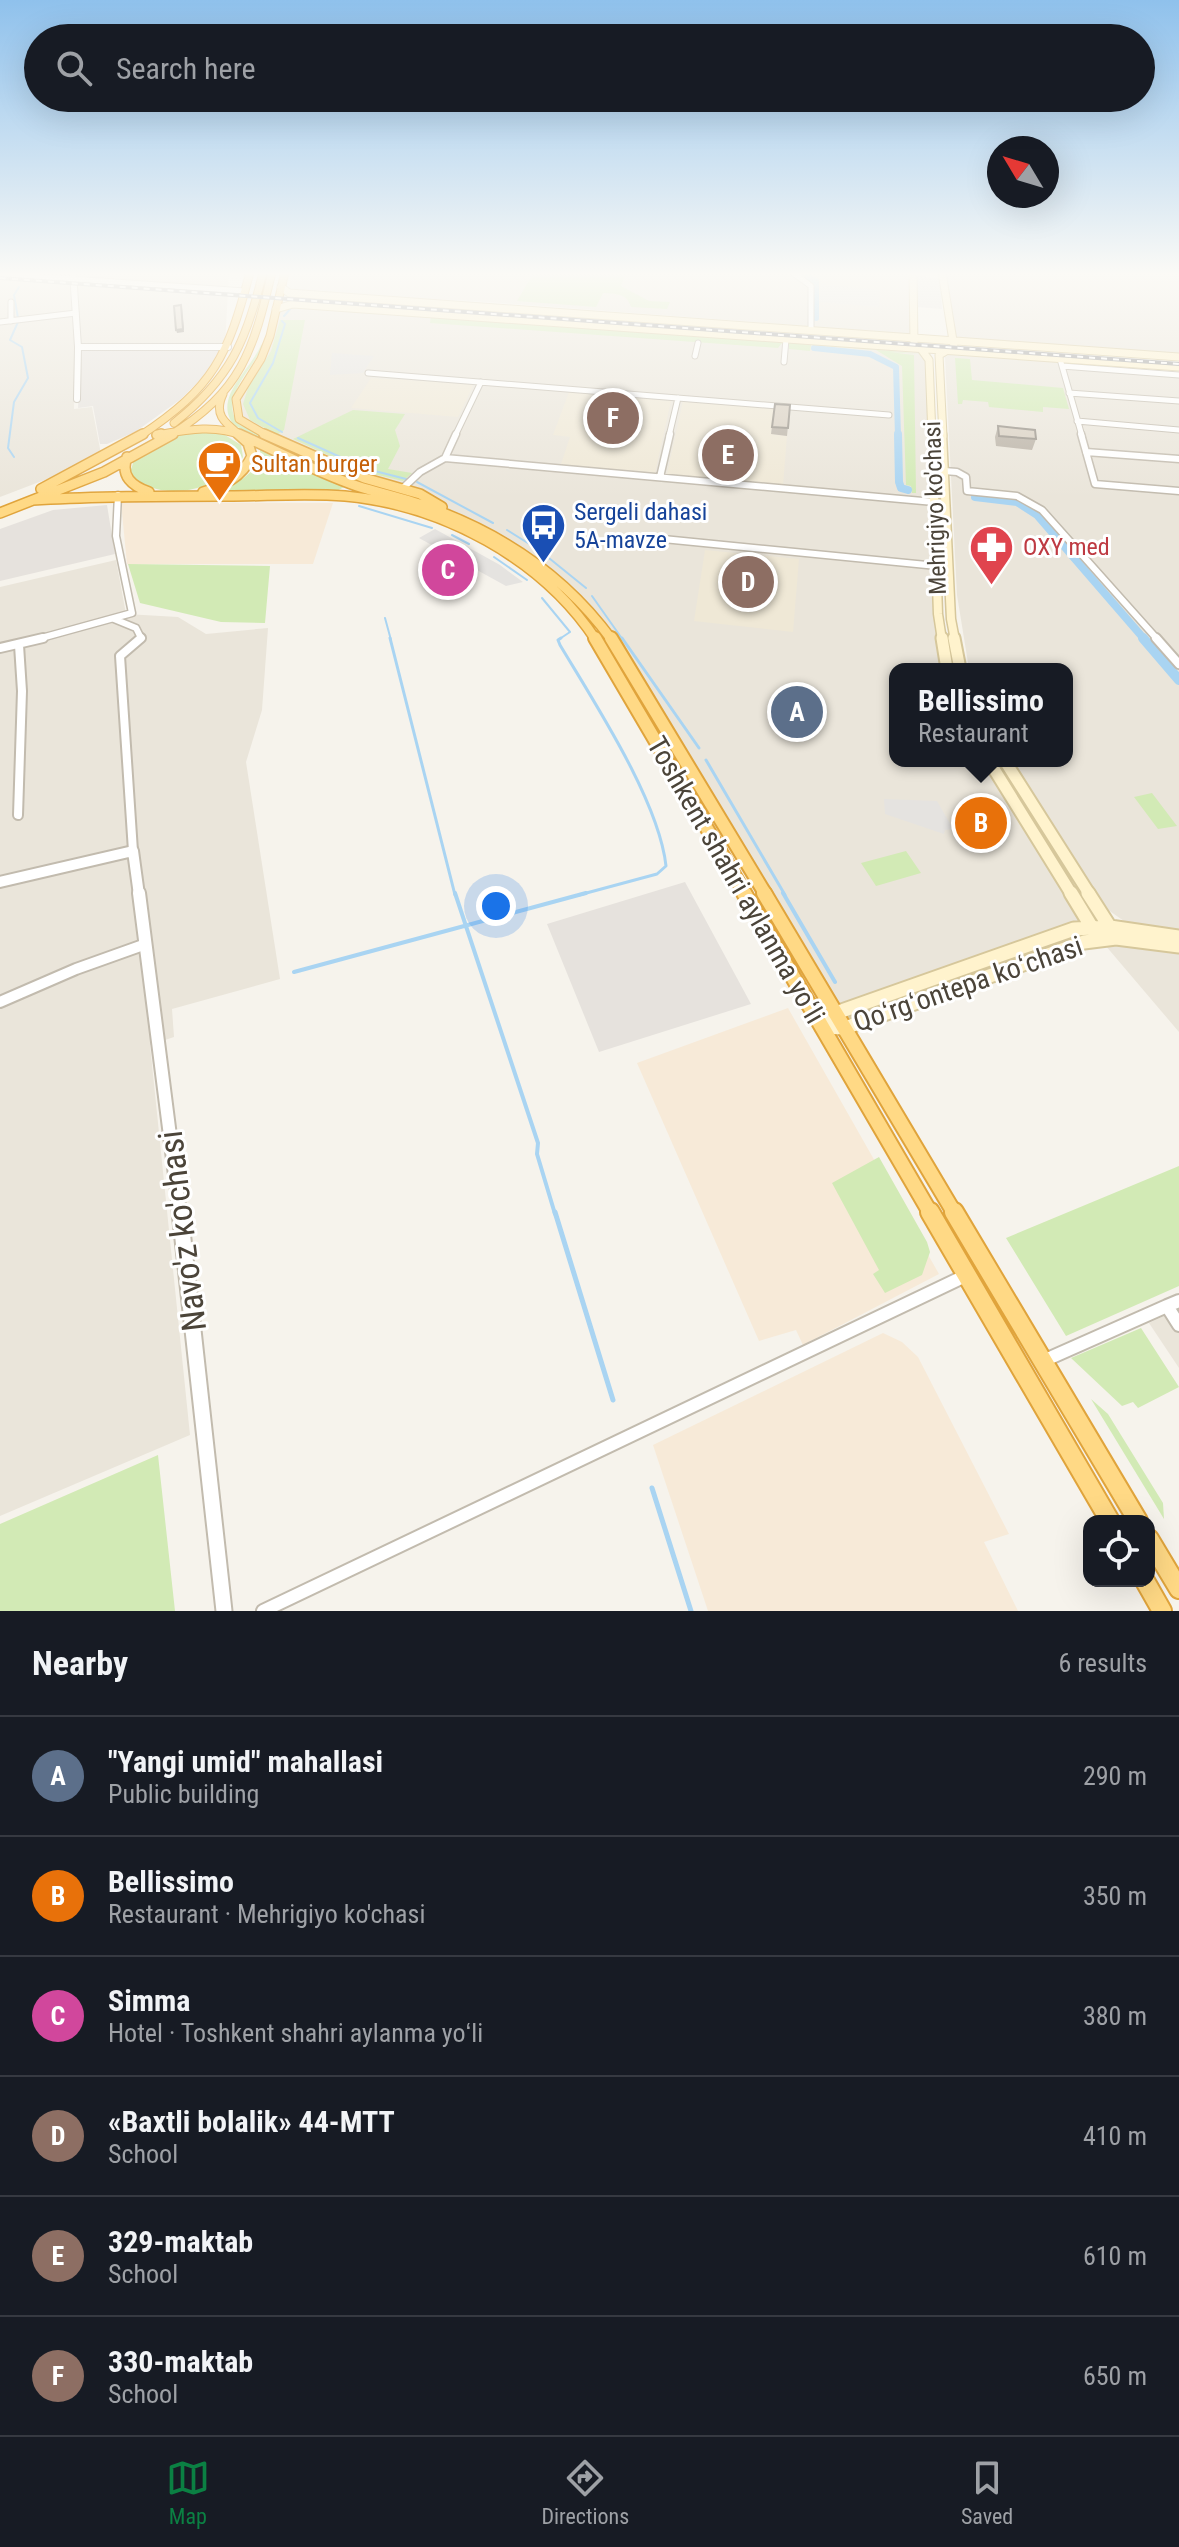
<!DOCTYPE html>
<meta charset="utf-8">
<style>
body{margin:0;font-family:"Roboto Condensed",sans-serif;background:#20242c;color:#f1f3f6}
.controls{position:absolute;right:24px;bottom:24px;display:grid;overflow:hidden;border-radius:16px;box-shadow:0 8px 32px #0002}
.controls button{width:72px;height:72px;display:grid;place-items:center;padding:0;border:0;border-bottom:2px solid #363941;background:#171b24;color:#f1f3f6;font:40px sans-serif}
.compass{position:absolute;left:987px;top:136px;width:72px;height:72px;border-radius:50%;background:#171b24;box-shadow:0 8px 32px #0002;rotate:308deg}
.you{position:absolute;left:496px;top:906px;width:28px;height:28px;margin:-20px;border:6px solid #fff;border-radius:50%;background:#1a73e8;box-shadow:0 0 0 12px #1a73e833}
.badge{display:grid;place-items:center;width:52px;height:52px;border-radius:50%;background:#0b8043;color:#fff;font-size:26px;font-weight:700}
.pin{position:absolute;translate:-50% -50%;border:4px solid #fff;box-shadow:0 2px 8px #0006}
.popup{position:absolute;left:889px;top:663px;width:184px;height:104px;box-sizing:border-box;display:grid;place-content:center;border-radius:16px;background:#171b24;filter:drop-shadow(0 2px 6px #0005);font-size:26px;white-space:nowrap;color:#9ea1a6}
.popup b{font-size:30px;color:#f1f3f6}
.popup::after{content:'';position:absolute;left:50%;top:100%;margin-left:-16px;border:16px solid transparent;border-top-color:#171b24}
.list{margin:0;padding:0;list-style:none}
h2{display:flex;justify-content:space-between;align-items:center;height:104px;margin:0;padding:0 32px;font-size:34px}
h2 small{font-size:26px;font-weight:400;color:#9ea1a6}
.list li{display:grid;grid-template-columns:52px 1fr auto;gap:24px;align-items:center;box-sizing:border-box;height:120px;padding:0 32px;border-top:2px solid #363941}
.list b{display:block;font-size:30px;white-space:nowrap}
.list p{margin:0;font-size:26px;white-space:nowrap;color:#9ea1a6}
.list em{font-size:26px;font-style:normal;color:#9ea1a6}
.icon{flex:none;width:44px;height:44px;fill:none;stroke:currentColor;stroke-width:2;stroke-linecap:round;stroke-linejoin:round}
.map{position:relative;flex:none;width:1179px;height:1611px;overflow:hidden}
.search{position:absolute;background:#171b24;box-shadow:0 8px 32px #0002;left:24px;right:24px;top:24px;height:88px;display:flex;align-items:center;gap:20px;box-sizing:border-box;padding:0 28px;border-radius:44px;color:#9ea1a6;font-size:30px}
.sheet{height:824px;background:#171b24}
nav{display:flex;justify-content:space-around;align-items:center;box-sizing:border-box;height:112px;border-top:2px solid #363941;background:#171b24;font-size:22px;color:#9ea1a6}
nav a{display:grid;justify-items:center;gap:4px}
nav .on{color:#0b8043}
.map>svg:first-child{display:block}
</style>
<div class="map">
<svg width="1179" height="1611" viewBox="0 0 1179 1611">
<rect width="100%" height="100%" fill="#f6f3ec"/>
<!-- residential -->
<path fill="#eae5da" d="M0,272H229L225,346H75L74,409L92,407L101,454L68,471L0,497Z
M291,272H912V334L488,302L289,291Z
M942,272H1179V357L952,339Z
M282,305L921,349L928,355L937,566L947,669H895V761H989L1091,926L836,1013L643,689L575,594L425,496L372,480L245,425L235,405L255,371L276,309Z
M952,354L1179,372V933L1131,926L1104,907L1013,761H1067V669H969L957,595L945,357Z
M116,560L126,614L178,617L206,634L268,628L262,710L246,762L280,979L172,1009L174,1037L150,1045L190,1435L0,1516V587Z
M1105,945H1140L1179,951V1032Z
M1179,1309V1368L1149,1323Z"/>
<!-- commercial -->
<path fill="#f7ead8" d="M121,502L333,503L313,564H127Z
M788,1008L939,1274L803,1345L796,1330L759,1341L637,1063Z
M883,1333L902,1342L918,1357L1009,1534L984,1542L1018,1611H708L653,1445Z"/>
<!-- industrial -->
<path fill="#e6e2dd" d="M222,347L209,371L181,399L135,432L107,444H100L93,406L78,408L81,349Z
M107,505L115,554L0,581V529L53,510Z
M685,882L751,1004L599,1052L547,924Z"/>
<!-- education -->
<path fill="#efe8d6" d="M371,378L471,384L473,386L458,417L351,408Z
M569,392L671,401L655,473L561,464L570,437L553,435Z
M683,401L774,409L771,434L787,436L783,485L667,474Z
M705,550L799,559L793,632L694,621Z"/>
<!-- green -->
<path fill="#d2eab5" d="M534,272H627L621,286L649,301L670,302L667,309L631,307C627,293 616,294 603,293L596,307L517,301Z
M431,317L781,342L782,343L778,348L430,323Z
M280,320H305L284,430L277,435L250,420L243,404L248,388L271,351Z
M792,342L922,354L889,352L914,355L916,493H912L911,486L906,485L902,366L876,350L811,345L810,351L789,349V343Z
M265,343C255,367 216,399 240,425L360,479L416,494L431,502L356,482L235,426C211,399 250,371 261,345Z
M955,358L970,359L972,380L1063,388L1069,409L1043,407V412L989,407L988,402L963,400L962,404H958Z
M353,410L405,414L395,430L400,446L388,469L412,473L403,481L365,472L293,439Z
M200,431L225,435L241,445L243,457C226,491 154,505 130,473L134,460L177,435Z
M260,449L344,487L335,492H215C234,484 261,474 260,449Z
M128,564L270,566L265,623L221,622L140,603Z
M1152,793L1177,826L1158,829L1134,797Z
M906,851L921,873L876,886L861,863Z
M879,1157L927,1242L930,1252L922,1275L885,1293L873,1274L879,1270L832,1183Z
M1179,1166V1286L1066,1336L1006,1238Z
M1141,1328L1179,1387L1138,1408L1133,1402L1122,1406L1071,1358Z
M1091,1399L1108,1414L1163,1503L1164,1519Z
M158,1455L175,1611H0V1524Z"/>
<!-- parking -->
<path fill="#e5e3e0" d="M917,276L940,278L942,309L918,307Z
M821,284L880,290L879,307L819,302Z
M332,353L374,356L363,373L330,375Z
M435,529L500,565L523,582L506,586L419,538Z
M884,799L937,801L953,829L945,830L944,834L885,814Z"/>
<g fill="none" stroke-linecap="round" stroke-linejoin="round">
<!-- stream-far3 -->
<path stroke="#a9d4f2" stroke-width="2" d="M284,316L292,307
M18,318L14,295L19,287
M282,321L285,324L273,363L250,403L258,418L282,432
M298,438L367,469L406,479
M14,457L8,448L14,402L28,378L22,347L10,340L18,322
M417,482L493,523
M359,506L432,528
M507,530L539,550L586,588
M452,535L469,544
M494,557L527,580
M592,596L623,640
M542,598L570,632L558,640
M385,618L391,640"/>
<!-- stream-far2 -->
<path stroke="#a9d4f2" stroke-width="3" d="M390,638L455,895
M561,638L558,640L560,645C594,702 659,801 666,866L657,874L579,895
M622,638L699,748
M706,760L785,895"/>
<!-- stream-far1 -->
<path stroke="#a9d4f2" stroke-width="4" d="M455,893L538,1143L537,1154L555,1214
M783,893L835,982
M294,972L586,893"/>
<!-- stream -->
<path stroke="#a9d4f2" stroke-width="5" d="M555,1212L613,1400
M652,1488L691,1611"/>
<!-- canal-far2 -->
<path stroke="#a9d4f2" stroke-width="6" d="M799,272L816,281V318
M814,348L870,354L896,367L898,436"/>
<!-- canal-far1 -->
<path stroke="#a9d4f2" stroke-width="8" d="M898,434L899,482L901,488L908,490
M975,497L1017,502L1037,515L1145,640"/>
<!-- canal -->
<path stroke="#a9d4f2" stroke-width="10" d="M1143,638L1179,680"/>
<defs>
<path id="minor-far4" d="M792,272L811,286V331
M0,274L245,291
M11,302V321
M0,322L76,313
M695,356L698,343
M1060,359L1082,436
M784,362L786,339
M1062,366L1179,375
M368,373L889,415
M1069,393L1179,401
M1077,421L1179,430
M455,436L481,382
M669,436L678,398"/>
<path id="minor-far3" d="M1081,434L1095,484L1179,491
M1086,452L1179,459
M445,458L456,434
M944,471L957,472L966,477L967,491L1017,496L1042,510L1158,640
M660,477L670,434
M403,488L420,472L445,458L945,503
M643,537L937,566
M114,619L136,628L141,638L138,640
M34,640L132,613L116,536L118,495"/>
<path id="minor-far2" d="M1156,638L1179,664
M0,648L43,638
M18,815L22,691L19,645
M133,851L120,656L141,638"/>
<path id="minor-far1" d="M0,1002L76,969L146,944"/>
<path id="minor" d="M1179,1301L1167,1306L1179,1325
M1043,1361L1167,1306
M263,1611L965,1276"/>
<path id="tertiary-far3" d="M73,272L78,347L77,399
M78,347H228"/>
<path id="tertiary-far2" d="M0,882L133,851L139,895"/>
<path id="tertiary-far1" d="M139,893L180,1214"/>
<path id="tertiary" d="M180,1212L224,1611"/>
<path id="secondary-far3" d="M913,272L914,344
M942,272L954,347
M281,287L289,293L1179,357
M276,309L293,304L1179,367
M921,349L929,360L932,436
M943,436L939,355L946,351"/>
<path id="secondary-far2" d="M932,434L938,614L942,640
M942,434L951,619L955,640"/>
<path id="secondary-far1" d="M942,638L947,669
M954,638L960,669
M989,761L1072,895
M1005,761L1090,895"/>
<path id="secondary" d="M1071,893L1091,926
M1088,893L1111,929
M822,1027L836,1013L1074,929L1110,927L1179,937
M822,1027L845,1028L1084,942L1116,938L1179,946"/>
<path id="trunk-far4" d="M223,394C213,415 225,423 241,436
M174,423C230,379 247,340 263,272
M157,435C186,430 215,424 243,436
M140,436C214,387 228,356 250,272
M169,436C242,391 253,351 272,272
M268,436L239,419L236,399L261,359L270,336L285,272"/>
<path id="trunk-far3" d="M239,434C277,451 316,472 357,486C382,494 408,499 433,509C506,536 566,577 612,640
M264,434L364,478L420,494L442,507
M157,435L161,434
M127,457C120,476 132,486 149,492
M41,489L143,434
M203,492C224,486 242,477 252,456L248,443L238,434
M33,500C98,496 163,496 228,496C267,496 306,493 345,496C442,505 542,558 596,640
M0,513L104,472L173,434"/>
<path id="trunk-far2" d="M595,638L746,895
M611,638L766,895"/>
<path id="trunk-far1" d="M744,893L931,1214
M764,893L955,1214"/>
<path id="trunk" d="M930,1212L1110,1521
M954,1212L1138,1521
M1149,1539L1179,1589
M1145,1581L1162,1611"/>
</defs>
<!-- minor-far4 casing -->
<use href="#minor-far4" stroke="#c2bbae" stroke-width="7"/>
<!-- minor-far3 casing -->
<use href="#minor-far3" stroke="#c2bbae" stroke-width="9"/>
<!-- minor-far2 casing -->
<use href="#minor-far2" stroke="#c2bbae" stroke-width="12"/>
<!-- minor-far1 casing -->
<use href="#minor-far1" stroke="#c2bbae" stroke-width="14"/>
<!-- minor casing -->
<use href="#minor" stroke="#c2bbae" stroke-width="16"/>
<!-- tertiary-far3 casing -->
<use href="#tertiary-far3" stroke="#c2bbae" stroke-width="8"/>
<!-- tertiary-far2 casing -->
<use href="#tertiary-far2" stroke="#c2bbae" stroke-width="14"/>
<!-- tertiary-far1 casing -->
<use href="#tertiary-far1" stroke="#c2bbae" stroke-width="16"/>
<!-- tertiary casing -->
<use href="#tertiary" stroke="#c2bbae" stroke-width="19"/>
<!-- secondary-far3 casing -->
<use href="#secondary-far3" stroke="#d6c79b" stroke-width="9"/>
<!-- secondary-far2 casing -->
<use href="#secondary-far2" stroke="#d6c79b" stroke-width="11"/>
<!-- secondary-far1 casing -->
<use href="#secondary-far1" stroke="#d6c79b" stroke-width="15"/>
<!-- secondary casing -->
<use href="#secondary" stroke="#d6c79b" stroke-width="17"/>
<!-- trunk-far4 casing -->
<use href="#trunk-far4" stroke="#e0a43c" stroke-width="9"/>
<!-- trunk-far3 casing -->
<use href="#trunk-far3" stroke="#e0a43c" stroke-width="12"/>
<!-- trunk-far2 casing -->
<use href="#trunk-far2" stroke="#e0a43c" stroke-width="16"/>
<!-- trunk-far1 casing -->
<use href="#trunk-far1" stroke="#e0a43c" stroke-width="18"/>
<!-- trunk casing -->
<use href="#trunk" stroke="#e0a43c" stroke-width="22"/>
<!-- minor-far4 -->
<use href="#minor-far4" stroke="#fff" stroke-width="5"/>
<!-- minor-far3 -->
<use href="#minor-far3" stroke="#fff" stroke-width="6"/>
<!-- minor-far2 -->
<use href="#minor-far2" stroke="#fff" stroke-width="8"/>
<!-- minor-far1 -->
<use href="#minor-far1" stroke="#fff" stroke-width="10"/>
<!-- minor -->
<use href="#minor" stroke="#fff" stroke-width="12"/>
<!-- tertiary-far3 -->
<use href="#tertiary-far3" stroke="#fff" stroke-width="6"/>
<!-- tertiary-far2 -->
<use href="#tertiary-far2" stroke="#fff" stroke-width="10"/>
<!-- tertiary-far1 -->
<use href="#tertiary-far1" stroke="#fff" stroke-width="12"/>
<!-- tertiary -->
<use href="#tertiary" stroke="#fff" stroke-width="15"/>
<!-- secondary-far3 -->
<use href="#secondary-far3" stroke="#fff3cd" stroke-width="7"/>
<!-- secondary-far2 -->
<use href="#secondary-far2" stroke="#fff3cd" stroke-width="8"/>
<!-- secondary-far1 -->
<use href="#secondary-far1" stroke="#fff3cd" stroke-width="11"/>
<!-- secondary -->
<use href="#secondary" stroke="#fff3cd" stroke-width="13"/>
<!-- trunk-far4 -->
<use href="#trunk-far4" stroke="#ffd985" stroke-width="7"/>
<!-- trunk-far3 -->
<use href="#trunk-far3" stroke="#ffd985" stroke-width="9"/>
<!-- trunk-far2 -->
<use href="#trunk-far2" stroke="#ffd985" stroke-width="12"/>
<!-- trunk-far1 -->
<use href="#trunk-far1" stroke="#ffd985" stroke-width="14"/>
<!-- trunk -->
<use href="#trunk" stroke="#ffd985" stroke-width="18"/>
<defs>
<path id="rail" d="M0,278L1179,364"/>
</defs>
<!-- rail casing -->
<use href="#rail" stroke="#9a9a9a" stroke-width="4"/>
<!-- rail -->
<use href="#rail" stroke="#fff" stroke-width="2" stroke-dasharray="6" stroke-linecap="butt"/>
</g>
<!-- wall -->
<path fill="#bab2a6" d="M775,404L790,405L787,436L771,434Z
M998,426L1036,439L1032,450L996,446L995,437Z"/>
<!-- shaded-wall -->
<path fill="#979187" d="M182,308L184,332L177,333L176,330Z"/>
<!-- building -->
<path fill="#d8cfc1" stroke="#979187" stroke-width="2" d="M181,305L183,329L176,330L174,306Z
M775,404L790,405L788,428L772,427Z
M998,426L1035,430L1036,439L999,436Z"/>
<!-- sky -->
<linearGradient id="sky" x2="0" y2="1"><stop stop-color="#8fc1ec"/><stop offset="0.55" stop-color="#fbfaf6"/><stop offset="1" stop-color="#fbfaf6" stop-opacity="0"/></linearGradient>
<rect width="1179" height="498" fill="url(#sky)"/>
<!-- icons -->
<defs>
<symbol id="cafe-pin" viewBox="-11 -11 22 30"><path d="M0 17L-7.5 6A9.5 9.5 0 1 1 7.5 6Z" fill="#e8710a" stroke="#fff"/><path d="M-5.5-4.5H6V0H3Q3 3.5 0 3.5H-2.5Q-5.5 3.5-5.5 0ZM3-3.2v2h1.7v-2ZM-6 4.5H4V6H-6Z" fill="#fff"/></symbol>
<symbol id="bus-pin" viewBox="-11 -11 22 30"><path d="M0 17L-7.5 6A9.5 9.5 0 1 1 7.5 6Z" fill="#1a4fb4" stroke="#fff"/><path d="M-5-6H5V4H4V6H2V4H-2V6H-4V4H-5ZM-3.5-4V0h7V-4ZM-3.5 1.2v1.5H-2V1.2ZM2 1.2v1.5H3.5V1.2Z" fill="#fff"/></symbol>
<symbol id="pharmacy-pin" viewBox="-11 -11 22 30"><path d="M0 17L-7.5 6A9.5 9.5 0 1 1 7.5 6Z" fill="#e0444e" stroke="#fff"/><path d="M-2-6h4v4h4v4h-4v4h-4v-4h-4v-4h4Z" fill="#fff"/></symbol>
</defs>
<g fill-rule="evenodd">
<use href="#cafe-pin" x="194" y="438" width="51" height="69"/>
<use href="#bus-pin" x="518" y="500" width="51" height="69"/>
<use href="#pharmacy-pin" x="966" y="522" width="51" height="69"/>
</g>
<g text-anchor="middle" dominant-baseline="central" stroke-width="6" stroke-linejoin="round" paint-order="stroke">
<!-- far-food labels -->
<g font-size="24" fill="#c56008" stroke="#fff" text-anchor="start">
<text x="251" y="464">Sultan burger</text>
</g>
<!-- far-street labels -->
<g font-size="24" fill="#4b4439" stroke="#fff">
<text transform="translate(935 508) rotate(-92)">Mehrigiyo ko'chasi</text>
</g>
<!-- far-transit labels -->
<g font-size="24" fill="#164399" stroke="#fff" text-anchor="start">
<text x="574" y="512">Sergeli dahasi<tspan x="574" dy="28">5A-mavze</tspan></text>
</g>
<!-- far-health labels -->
<g font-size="24" fill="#be3a42" stroke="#fff" text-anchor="start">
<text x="1023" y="547">OXY med</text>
</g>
<!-- street labels -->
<g font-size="28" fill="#4b4439" stroke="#fff">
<text transform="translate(736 880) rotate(60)">Toshkent shahri aylanma yoʻli</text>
<text transform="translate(968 984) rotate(-19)">Qoʻrgʻontepa koʻchasi</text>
</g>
<!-- near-street labels -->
<g font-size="34" fill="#4b4439" stroke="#fff">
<text transform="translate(182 1231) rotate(-97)">Navo'z ko'chasi</text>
</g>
</g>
</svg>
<div class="controls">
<button><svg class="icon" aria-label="locate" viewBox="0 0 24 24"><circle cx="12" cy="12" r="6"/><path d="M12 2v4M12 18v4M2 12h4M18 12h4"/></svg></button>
</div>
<svg class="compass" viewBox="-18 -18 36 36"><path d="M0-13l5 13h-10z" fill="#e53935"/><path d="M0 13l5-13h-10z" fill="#9ea1a6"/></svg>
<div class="you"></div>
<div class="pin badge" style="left:797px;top:712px;background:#5c6f8a">A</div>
<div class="pin badge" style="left:981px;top:823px;background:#e8710a">B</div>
<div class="popup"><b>Bellissimo</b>Restaurant</div>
<div class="pin badge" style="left:448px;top:570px;background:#d1479c">C</div>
<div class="pin badge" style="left:748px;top:582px;background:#8d6e63">D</div>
<div class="pin badge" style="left:728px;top:455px;background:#8d6e63">E</div>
<div class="pin badge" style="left:613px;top:418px;background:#8d6e63">F</div>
<div class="search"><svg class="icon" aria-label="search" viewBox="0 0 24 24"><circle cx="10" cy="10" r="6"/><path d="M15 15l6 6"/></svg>Search here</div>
</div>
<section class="sheet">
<h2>Nearby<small>6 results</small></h2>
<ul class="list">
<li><span class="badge" style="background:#5c6f8a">A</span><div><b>&quot;Yangi umid&quot; mahallasi</b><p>Public building</p></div><em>290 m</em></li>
<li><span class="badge" style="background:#e8710a">B</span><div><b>Bellissimo</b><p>Restaurant · Mehrigiyo ko'chasi</p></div><em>350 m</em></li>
<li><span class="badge" style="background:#d1479c">C</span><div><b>Simma</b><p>Hotel · Toshkent shahri aylanma yoʻli</p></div><em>380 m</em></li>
<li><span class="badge" style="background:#8d6e63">D</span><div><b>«Baxtli bolalik» 44-MTT</b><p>School</p></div><em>410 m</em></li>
<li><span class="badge" style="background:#8d6e63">E</span><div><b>329-maktab</b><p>School</p></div><em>610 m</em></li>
<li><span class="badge" style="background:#8d6e63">F</span><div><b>330-maktab</b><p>School</p></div><em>650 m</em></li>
</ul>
</section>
<nav>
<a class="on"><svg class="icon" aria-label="map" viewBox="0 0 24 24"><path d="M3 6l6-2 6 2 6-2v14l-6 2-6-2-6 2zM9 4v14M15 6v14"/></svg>Map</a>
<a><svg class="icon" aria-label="directions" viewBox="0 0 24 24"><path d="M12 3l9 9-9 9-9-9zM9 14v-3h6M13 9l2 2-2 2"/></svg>Directions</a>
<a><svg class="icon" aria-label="saved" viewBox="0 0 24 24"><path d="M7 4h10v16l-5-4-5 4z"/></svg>Saved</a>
</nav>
